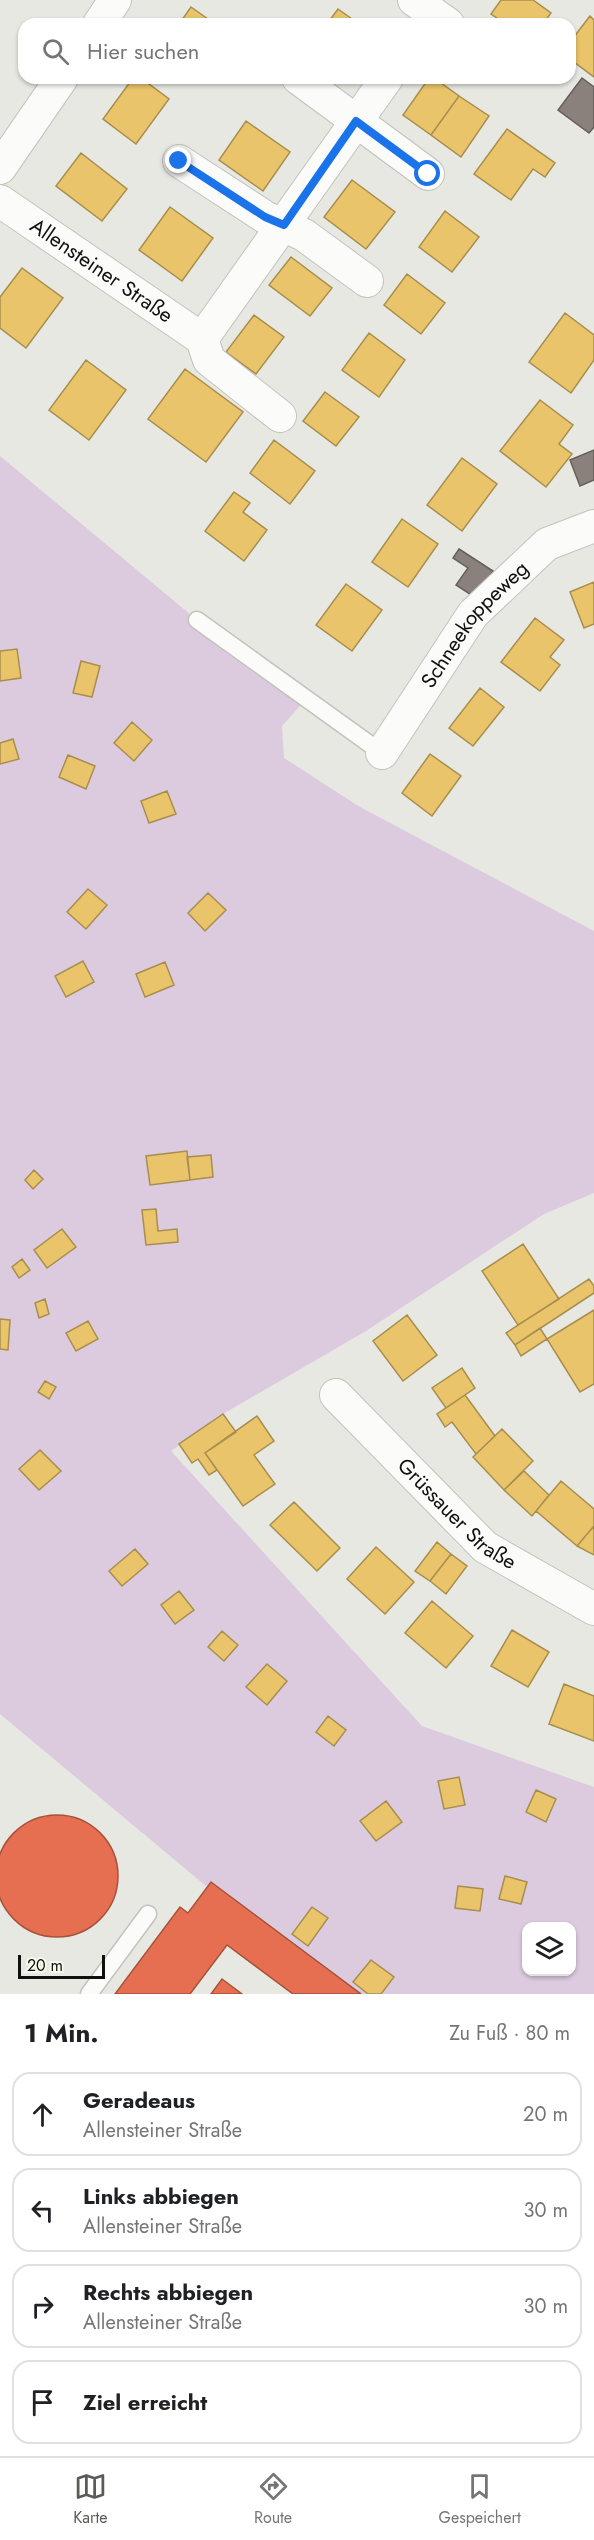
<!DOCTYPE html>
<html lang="de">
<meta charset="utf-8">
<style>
body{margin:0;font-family:Jost,sans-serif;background:#f2f2f2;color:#202124}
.controls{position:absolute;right:18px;bottom:18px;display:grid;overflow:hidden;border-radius:12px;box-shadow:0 2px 4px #0004}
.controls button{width:54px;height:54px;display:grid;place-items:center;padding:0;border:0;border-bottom:2px solid #e0e0e0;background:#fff;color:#202124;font:30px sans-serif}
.scale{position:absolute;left:18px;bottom:15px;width:87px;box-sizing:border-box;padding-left:6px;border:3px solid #10100c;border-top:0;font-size:16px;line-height:21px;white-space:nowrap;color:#10100c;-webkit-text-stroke:4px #f7f8eb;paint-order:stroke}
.stop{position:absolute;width:18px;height:18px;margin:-14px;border:4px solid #1a73e8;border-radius:50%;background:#fff}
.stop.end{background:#1a73e8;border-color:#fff;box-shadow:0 2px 6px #0008}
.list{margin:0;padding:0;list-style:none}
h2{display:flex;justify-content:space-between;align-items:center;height:78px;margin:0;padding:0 24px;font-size:26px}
h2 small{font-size:20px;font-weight:400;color:#757577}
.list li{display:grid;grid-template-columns:39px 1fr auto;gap:18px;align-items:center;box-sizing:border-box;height:84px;margin:0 12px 12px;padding:0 12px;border:2px solid #e0e0e0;border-radius:18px}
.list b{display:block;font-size:22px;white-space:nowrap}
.list p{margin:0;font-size:20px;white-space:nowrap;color:#757577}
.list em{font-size:20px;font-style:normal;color:#757577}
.icon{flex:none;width:33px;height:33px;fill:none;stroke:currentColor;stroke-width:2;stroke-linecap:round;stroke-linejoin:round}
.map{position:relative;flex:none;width:594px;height:1994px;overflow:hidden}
.search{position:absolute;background:#fff;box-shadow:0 2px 4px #0004;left:18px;right:18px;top:18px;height:66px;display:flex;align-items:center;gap:15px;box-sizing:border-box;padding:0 21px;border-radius:18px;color:#757577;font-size:22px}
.sheet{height:462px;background:#fff}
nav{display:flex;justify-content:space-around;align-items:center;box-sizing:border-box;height:84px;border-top:2px solid #e0e0e0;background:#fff;font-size:16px;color:#757577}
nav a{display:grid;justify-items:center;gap:3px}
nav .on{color:#5b5c57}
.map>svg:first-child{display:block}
</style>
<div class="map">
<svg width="594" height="1994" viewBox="0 0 594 1994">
<rect width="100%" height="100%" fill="#e7e8e1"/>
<!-- green -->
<path fill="#dccbdf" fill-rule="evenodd" d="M0,456L197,620L306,699L282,726L284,758L360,807L594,931V1193L544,1214L366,1331L223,1414L171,1451L422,1726L594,1787V1994H344L261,1932L0,1714ZM526,1926H572V1972H526Z"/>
<!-- homes -->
<path fill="#e9c46a" stroke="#a88e4e" stroke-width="1.5" d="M501,0H533L551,13L543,24H506L491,14Z
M191,7L215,24H179Z
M338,9L359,24H327Z
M590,16L594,20V77L570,59V42Z
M133,78H141L169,99L136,144L103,119Z
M429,78H434L459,96L431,135L403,115Z
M459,96L489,116L461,157L431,135Z
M246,121L290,152L263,191L219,160Z
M507,129L555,163L545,177L533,169L511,200L474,174Z
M81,153L127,189L102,221L56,186Z
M352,180L395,212L366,249L324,217Z
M170,207L213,238L182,281L139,250Z
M445,211L479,237L452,272L419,247Z
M291,257L332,288L310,316L269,285Z
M22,268L63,298L26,348L0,328V297Z
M407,274L445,303L421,334L384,305Z
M565,313L594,335V360L571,393L529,362Z
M254,315L284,337L256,374L226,352Z
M369,333L405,360L379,397L342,370Z
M86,360L126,390L89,440L49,410Z
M185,369L243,412L206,462L148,419Z
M325,392L359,417L336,446L303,421Z
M540,400L573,425L559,444L572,454L546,487L500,451Z
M274,440L315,471L290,504L250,473Z
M462,458L497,484L462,531L427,505Z
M234,492L250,503L243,512L267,530L244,561L205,531Z
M402,519L438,544L408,587L372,562Z
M594,582V624L584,628L570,592Z
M346,584L382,610L352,651L316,625Z
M535,618L564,640L550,657L560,665L540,691L501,662Z
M17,649L21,678L0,681V651Z
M81,661L100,666L92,697L73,693Z
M480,688L504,707L473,746L449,728Z
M132,722L152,740L134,761L114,743Z
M13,739L19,759L0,764V743Z
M430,754L461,776L432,816L402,793Z
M68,755L95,766L86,789L59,777Z
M167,791L176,814L149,823L141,801Z
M88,889L107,905L86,929L67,912Z
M208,893L226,910L205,931L188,913Z
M83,961L94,982L66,997L55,976Z
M165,962L174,985L145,997L136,974Z
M187,1151L190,1180L150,1185L146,1156Z
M211,1155L213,1177L190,1180L187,1157Z
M34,1170L43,1179L33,1189L25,1180Z
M156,1209L158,1231L177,1229L178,1242L146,1245L142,1210Z
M62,1229L76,1247L47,1268L34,1250Z
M523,1244L559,1299L518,1325L482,1271Z
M22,1259L30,1270L19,1278L12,1267Z
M589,1279L594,1286V1293L515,1345L506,1333Z
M45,1299L49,1314L39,1318L35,1303Z
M594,1310V1384L580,1392L547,1339Z
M407,1315L437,1355L403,1381L373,1341Z
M0,1319L10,1320L8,1350L0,1349Z
M88,1321L98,1339L76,1351L66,1333Z
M540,1328L547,1339L521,1356L515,1345Z
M462,1368L475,1388L446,1408L432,1388Z
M45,1381L56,1387L49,1399L38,1392Z
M465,1395L495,1436L476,1454L452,1422L445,1427L437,1414Z
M223,1414L236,1432L205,1453L217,1470L209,1475L198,1459L192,1463L179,1444Z
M257,1416L274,1441L254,1455L275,1484L243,1506L205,1453Z
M502,1429L533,1461L504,1490L473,1457Z
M40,1450L61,1471L39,1490L19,1469Z
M524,1471L549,1495L532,1516L504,1490Z
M561,1481L594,1509V1526L577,1546L536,1511Z
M294,1502L340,1548L317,1571L270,1525Z
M594,1526V1555L577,1546Z
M437,1542L451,1554L430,1581L415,1571Z
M376,1547L414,1582L385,1614L347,1579Z
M135,1549L148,1564L122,1586L109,1571Z
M451,1554L467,1566L446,1594L430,1581Z
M179,1591L194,1610L175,1624L161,1605Z
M432,1601L473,1636L446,1668L405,1633Z
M512,1630L549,1652L528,1687L491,1666Z
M222,1631L238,1645L224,1661L208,1647Z
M267,1664L287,1681L267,1705L246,1687Z
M564,1684L594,1696V1741L549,1724Z
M328,1716L346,1730L334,1746L316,1732Z
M459,1777L465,1805L444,1809L438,1781Z
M536,1790L556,1799L546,1822L526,1812Z
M386,1801L402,1822L376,1841L360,1821Z
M505,1876L527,1882L521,1904L499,1899Z
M458,1886L483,1889L480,1911L455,1908Z
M312,1907L328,1918L308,1946L292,1934Z
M371,1960L394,1977L381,1994H368L353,1982Z"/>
<!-- shops -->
<path fill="#e76f51" stroke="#a6523c" stroke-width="1.5" d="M-4 1876a61 61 0 1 1 122 0a61 61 0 1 1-122 0Z
M211,1882L361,1994H293L227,1945L190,1994H115L180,1907L188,1913Z
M222,1979L242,1994H211Z"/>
<!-- industry -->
<path fill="#8a817c" stroke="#655f5a" stroke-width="1.5" d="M582,78L594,87V127L589,133L558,110Z
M594,450V480L580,486L570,460Z
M459,549L493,571L476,598L456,585L468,568L453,558Z"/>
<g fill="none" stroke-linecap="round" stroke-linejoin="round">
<defs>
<path id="lane" d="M197,620L382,753
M89,1994L148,1914"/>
<g id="street">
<path d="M414,0L448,24"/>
<path d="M99,24L115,0"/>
<path d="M298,78L428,174"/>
<path d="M179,161L265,217L304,235L367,281"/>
<path d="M0,168L62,78"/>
<path id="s1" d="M0,201L202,339L209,360L280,416"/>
<path d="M202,339L387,78"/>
<path id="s2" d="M382,753L473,614L547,544L594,526"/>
<path id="s3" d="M336,1395L485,1547L594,1609"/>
</g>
</defs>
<!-- lane casing -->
<use href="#lane" stroke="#c3c3be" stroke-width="19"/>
<!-- street casing -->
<use href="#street" stroke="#c3c3be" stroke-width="34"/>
<!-- lane -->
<use href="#lane" stroke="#fbfcfa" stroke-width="16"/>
<!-- street -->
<use href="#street" stroke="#fbfcfa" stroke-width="32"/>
</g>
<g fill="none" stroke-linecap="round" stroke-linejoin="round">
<!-- route -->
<path stroke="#1a73e8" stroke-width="8" d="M179,161L265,217L284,225L356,121L428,174"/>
</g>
<g text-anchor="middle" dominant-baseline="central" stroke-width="6" stroke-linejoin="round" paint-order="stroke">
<!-- street labels -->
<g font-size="21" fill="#10100c" stroke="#f7f8eb">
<text stroke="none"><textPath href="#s1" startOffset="123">Allensteiner Straße</textPath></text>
<text stroke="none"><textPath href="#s2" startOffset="159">Schneekoppeweg</textPath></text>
<text stroke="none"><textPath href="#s3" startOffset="170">Grüssauer Straße</textPath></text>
</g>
</g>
</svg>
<div class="controls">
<button><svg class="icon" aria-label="layers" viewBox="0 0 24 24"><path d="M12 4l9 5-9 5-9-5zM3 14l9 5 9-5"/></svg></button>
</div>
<div class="scale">20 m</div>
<div class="stop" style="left:428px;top:174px"></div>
<div class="stop end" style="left:179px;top:161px"></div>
<div class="search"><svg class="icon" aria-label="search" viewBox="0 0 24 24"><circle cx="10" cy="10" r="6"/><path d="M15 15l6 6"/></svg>Hier suchen</div>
</div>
<section class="sheet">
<h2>1 Min.<small>Zu Fuß · 80 m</small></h2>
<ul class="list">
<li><svg class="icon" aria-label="ahead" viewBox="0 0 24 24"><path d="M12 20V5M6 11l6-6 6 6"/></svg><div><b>Geradeaus</b><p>Allensteiner Straße</p></div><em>20 m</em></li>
<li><svg class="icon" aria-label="left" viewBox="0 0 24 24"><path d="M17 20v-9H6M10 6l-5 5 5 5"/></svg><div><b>Links abbiegen</b><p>Allensteiner Straße</p></div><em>30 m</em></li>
<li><svg class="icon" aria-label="right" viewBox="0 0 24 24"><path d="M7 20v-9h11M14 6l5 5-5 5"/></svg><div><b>Rechts abbiegen</b><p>Allensteiner Straße</p></div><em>30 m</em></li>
<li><svg class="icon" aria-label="arrive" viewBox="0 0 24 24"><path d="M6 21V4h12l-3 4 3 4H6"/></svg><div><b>Ziel erreicht</b></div></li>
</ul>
</section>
<nav>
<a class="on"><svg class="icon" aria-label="map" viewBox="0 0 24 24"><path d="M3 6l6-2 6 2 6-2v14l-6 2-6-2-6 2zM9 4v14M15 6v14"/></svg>Karte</a>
<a><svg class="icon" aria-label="directions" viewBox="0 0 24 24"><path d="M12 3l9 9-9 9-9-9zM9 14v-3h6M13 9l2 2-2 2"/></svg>Route</a>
<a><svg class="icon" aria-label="saved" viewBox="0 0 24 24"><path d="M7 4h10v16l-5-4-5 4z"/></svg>Gespeichert</a>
</nav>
